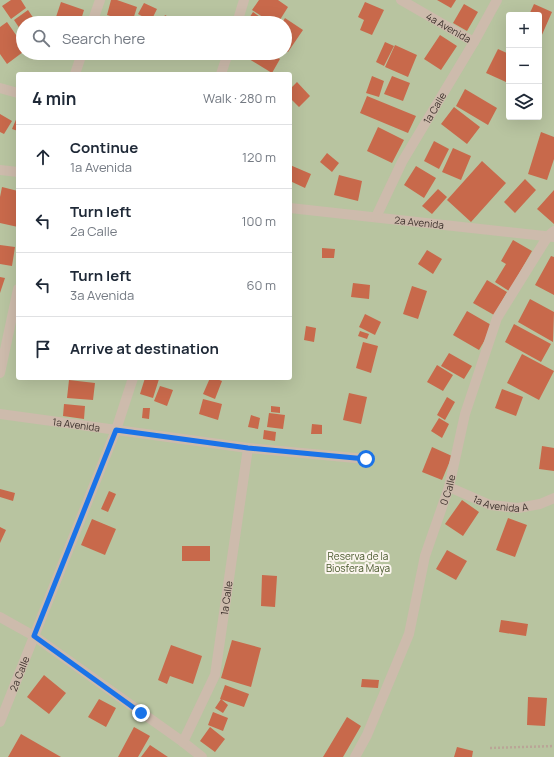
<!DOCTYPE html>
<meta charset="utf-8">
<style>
body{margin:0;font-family:Manrope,sans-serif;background:#f6f6f7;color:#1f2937}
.controls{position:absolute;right:12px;top:12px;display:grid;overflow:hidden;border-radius:4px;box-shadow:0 4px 16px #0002}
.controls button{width:36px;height:36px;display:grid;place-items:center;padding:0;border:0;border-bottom:1px solid #e0e1e3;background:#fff;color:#1f2937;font:20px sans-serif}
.stop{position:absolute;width:12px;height:12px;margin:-9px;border:3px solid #1a73e8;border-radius:50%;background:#fff}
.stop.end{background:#1a73e8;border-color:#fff;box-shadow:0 1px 4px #0008}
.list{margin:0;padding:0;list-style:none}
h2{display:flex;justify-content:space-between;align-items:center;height:52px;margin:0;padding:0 16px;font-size:17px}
h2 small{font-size:13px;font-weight:400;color:#747a83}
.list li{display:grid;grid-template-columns:26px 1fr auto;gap:12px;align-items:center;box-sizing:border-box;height:64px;padding:0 16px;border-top:1px solid #e0e1e3}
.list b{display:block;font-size:15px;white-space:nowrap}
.list p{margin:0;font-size:13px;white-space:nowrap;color:#747a83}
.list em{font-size:13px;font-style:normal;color:#747a83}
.icon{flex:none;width:22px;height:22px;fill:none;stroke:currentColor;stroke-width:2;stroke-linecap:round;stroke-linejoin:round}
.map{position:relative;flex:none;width:554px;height:757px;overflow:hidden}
.search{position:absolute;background:#fff;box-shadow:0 4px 16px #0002;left:16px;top:16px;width:276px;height:44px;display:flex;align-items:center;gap:10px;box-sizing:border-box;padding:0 14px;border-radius:22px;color:#747a83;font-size:15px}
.panel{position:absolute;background:#fff;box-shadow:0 4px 16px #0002;left:16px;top:72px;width:276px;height:308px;border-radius:4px}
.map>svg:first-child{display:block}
</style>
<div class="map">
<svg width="554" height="757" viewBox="0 0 554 757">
<rect width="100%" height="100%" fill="#f4ebe1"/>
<!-- green -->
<path fill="#b8c4a0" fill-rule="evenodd" d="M0,0H554V757H0ZM509,15H539V117H509ZM23,23H285V53H23ZM18,74H290V378H18Z"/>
<!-- building -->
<path fill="#c8694b" d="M11,0H21L26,8L11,19L2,6Z
M111,0H117L137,7L132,23L107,15Z
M259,0H278L288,7L278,23H272L252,10Z
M437,0H456L451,8Z
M61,2L84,10L80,23H73L56,17Z
M365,2L384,10L372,35L360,30L364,20L358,17Z
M144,3L157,9L151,21L138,14Z
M464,4L478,12L467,31L453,23Z
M534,4L552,12L541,37L539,36V15H529Z
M28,10L34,19L28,23H23V27L20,29L14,20Z
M253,12L263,19L261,23H246Z
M165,15L179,23H161Z
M285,18L303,30L288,52L285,50V23H282Z
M7,22L23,45V52L7,64L0,54V27Z
M440,35L457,46L441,70L424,59Z
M385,42L394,46L384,66L376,62Z
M395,45L417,55L408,77L385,67Z
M498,49L509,54V76L506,82L486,73Z
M239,53H270L280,59L272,73Z
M372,76L384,81L379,97L366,93Z
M392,76L410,83L403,101L384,94Z
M297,82L310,96L299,107L290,98V89Z
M465,89L497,108L488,125L456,106Z
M367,96L416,116L408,133L360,113Z
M454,107L480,127L467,144L441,124Z
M0,114L12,121L4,134L0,132Z
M18,115V131L12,129Z
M378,127L404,140L392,163L367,151Z
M541,132L554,137V159L547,180L528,174Z
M434,141L449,149L439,169L424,161Z
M453,148L471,156L461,180L442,172Z
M327,153L339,163L332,172L320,162Z
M482,161L506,183L471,222L447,200Z
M290,165L311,174L305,188L290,181Z
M416,166L436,178L424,198L404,185Z
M339,175L362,181L358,201L334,195Z
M525,179L536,190L515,213L504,202Z
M2,187L18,191V227L0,223V197Z
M438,189L447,197L432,214L422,206Z
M554,190V224L537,209Z
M513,240L532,251L509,291L495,282L506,264L501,261Z
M0,245L15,247L12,266L0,264Z
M322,248L335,249L334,258H322Z
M427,250L442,259L433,274L418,264Z
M551,256L554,257V295L535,285Z
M0,277L5,278L0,293Z
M487,280L507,292L494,315L473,303Z
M353,283L370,285L369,299L351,297Z
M412,286L427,291L418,319L403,314Z
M530,299L554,312L553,342L518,322Z
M467,311L493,326L479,350L453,335Z
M365,314L381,322L375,335L359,327Z
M514,324L551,344L541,362L505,342Z
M306,326L316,328L314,342L304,340Z
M360,331L369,334L367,339L358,336Z
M363,342L378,346L371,373L356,368Z
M449,353L472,366L464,379L441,366Z
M522,354L554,371L539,400L507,383Z
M437,365L453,375L443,391L427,382Z
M145,378H155L159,379L153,398L140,394Z
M210,378H214L222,381L215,399L203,394Z
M69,380L95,383L93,400L67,398Z
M160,386L173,390L167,406L154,401Z
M502,389L523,397L516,416L495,408Z
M349,393L367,397L361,424L343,420Z
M447,397L455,402L445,420L437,415Z
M203,399L222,404L218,420L199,414Z
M64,404L85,406L84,419L63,416Z
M271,406L280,407V413L271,412Z
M143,408H150L149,419L142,418Z
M269,413L285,415L283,429L267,427Z
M251,415L260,418L258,429L248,427Z
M439,418L449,424L442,438L431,431Z
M312,424L322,425V434H311Z
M264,430L276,432L275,441L263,439Z
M542,446L554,448V471L539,469Z
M432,447L452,456L442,480L422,472Z
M0,489L15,493L13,501L0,497Z
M109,491L116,494L108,512L101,509Z
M462,500L479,512L463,536L445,524Z
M508,518L527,525L515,557L496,550Z
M92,519L116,529L105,555L81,545Z
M0,527L6,530L0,543Z
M182,546H210V561H182Z
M447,550L467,561L456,580L436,569Z
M262,575L277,576L275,607L261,606Z
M501,620L528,624L526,636L499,632Z
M232,640L261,648L251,687L221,678Z
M171,645L202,656L193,684L170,676L167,684L158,680Z
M44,675L66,693L49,714L27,697Z
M362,679L379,680L378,688L361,687Z
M225,685L249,694L244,707L220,699Z
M528,697L547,698L545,726L527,725Z
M99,699L116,708L106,727L88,717Z
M221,699L228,705L223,713L215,708Z
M213,712L228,718L223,731L208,725Z
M347,717L361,726L343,757H323Z
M134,727L150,736L138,757H118Z
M210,727L225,739L215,752L200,741Z
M21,734L61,757H8Z
M150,745L168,757H141Z
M457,747L473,751L472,757H454Z"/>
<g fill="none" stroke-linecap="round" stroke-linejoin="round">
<!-- path -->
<path stroke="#b9a596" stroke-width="2.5" stroke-dasharray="2 2" stroke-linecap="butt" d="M490,748L554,746"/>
<!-- minor -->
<g stroke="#cdbbac" stroke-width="10">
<path id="s1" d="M401,0L474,42"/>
<path d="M92,23L100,0"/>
<path d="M237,23L244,0"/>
<path d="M75,74L82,53"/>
<path d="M221,74L228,53"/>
<path d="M0,88L18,93"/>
<path d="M0,170L18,172"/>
<path id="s2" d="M290,208L554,237"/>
<path id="s3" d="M376,217L402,162L474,42L497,0"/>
<path d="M0,373L18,289"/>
<path id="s4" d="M0,414L248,448L366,459"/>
<path id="s5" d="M449,487L490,505L518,508L540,504L554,498"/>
<path d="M0,617L34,636L183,742L202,757"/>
<path id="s6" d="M0,722L116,430L133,378"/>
<path id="s7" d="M183,742L215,675L248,448"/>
<path id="s8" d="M355,757L367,735L409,634L425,556L449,487L465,414L497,318L548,236L554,231"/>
</g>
</g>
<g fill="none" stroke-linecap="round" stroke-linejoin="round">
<!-- route -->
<path stroke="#1a73e8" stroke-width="5" d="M141,713L34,636L116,430L248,448L366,459"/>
</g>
<g text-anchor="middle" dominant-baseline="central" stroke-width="4" stroke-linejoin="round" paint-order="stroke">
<!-- street labels -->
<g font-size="10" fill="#3b302b" stroke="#fbf5ee">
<text stroke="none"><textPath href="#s1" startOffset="55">4a Avenida</textPath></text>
<text stroke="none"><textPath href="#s3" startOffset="124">1a Calle</textPath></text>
<text stroke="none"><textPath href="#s2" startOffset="130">2a Avenida</textPath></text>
<text stroke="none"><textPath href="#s4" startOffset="77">1a Avenida</textPath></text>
<text stroke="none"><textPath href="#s8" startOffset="284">0 Calle</textPath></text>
<text stroke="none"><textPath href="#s5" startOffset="55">1a Avenida A</textPath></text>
<text stroke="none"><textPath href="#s7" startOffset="152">1a Calle</textPath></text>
<text stroke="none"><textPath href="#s6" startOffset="52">2a Calle</textPath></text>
</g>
<!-- park labels -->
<g font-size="10" fill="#4a5a2e" stroke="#fbf5ee">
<text x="358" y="556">Reserva de la<tspan x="358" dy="12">Biosfera Maya</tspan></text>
</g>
</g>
</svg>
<div class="controls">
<button>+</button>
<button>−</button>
<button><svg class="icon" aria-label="layers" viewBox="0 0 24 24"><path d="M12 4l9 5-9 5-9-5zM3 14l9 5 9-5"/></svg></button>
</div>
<div class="stop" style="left:366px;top:459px"></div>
<div class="stop end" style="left:141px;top:713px"></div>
<div class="search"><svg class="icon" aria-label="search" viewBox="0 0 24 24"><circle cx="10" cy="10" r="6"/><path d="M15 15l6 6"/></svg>Search here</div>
<section class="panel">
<h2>4 min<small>Walk · 280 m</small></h2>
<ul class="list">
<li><svg class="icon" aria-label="ahead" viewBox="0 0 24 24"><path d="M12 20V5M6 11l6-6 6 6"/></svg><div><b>Continue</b><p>1a Avenida</p></div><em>120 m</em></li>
<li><svg class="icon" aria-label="left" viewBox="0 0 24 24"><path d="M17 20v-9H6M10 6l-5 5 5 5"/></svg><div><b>Turn left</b><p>2a Calle</p></div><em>100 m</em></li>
<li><svg class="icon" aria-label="left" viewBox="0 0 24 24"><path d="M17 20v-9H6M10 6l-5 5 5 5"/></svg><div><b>Turn left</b><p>3a Avenida</p></div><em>60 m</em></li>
<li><svg class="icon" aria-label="arrive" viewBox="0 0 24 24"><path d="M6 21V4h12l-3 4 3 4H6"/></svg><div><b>Arrive at destination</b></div></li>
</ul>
</section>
</div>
